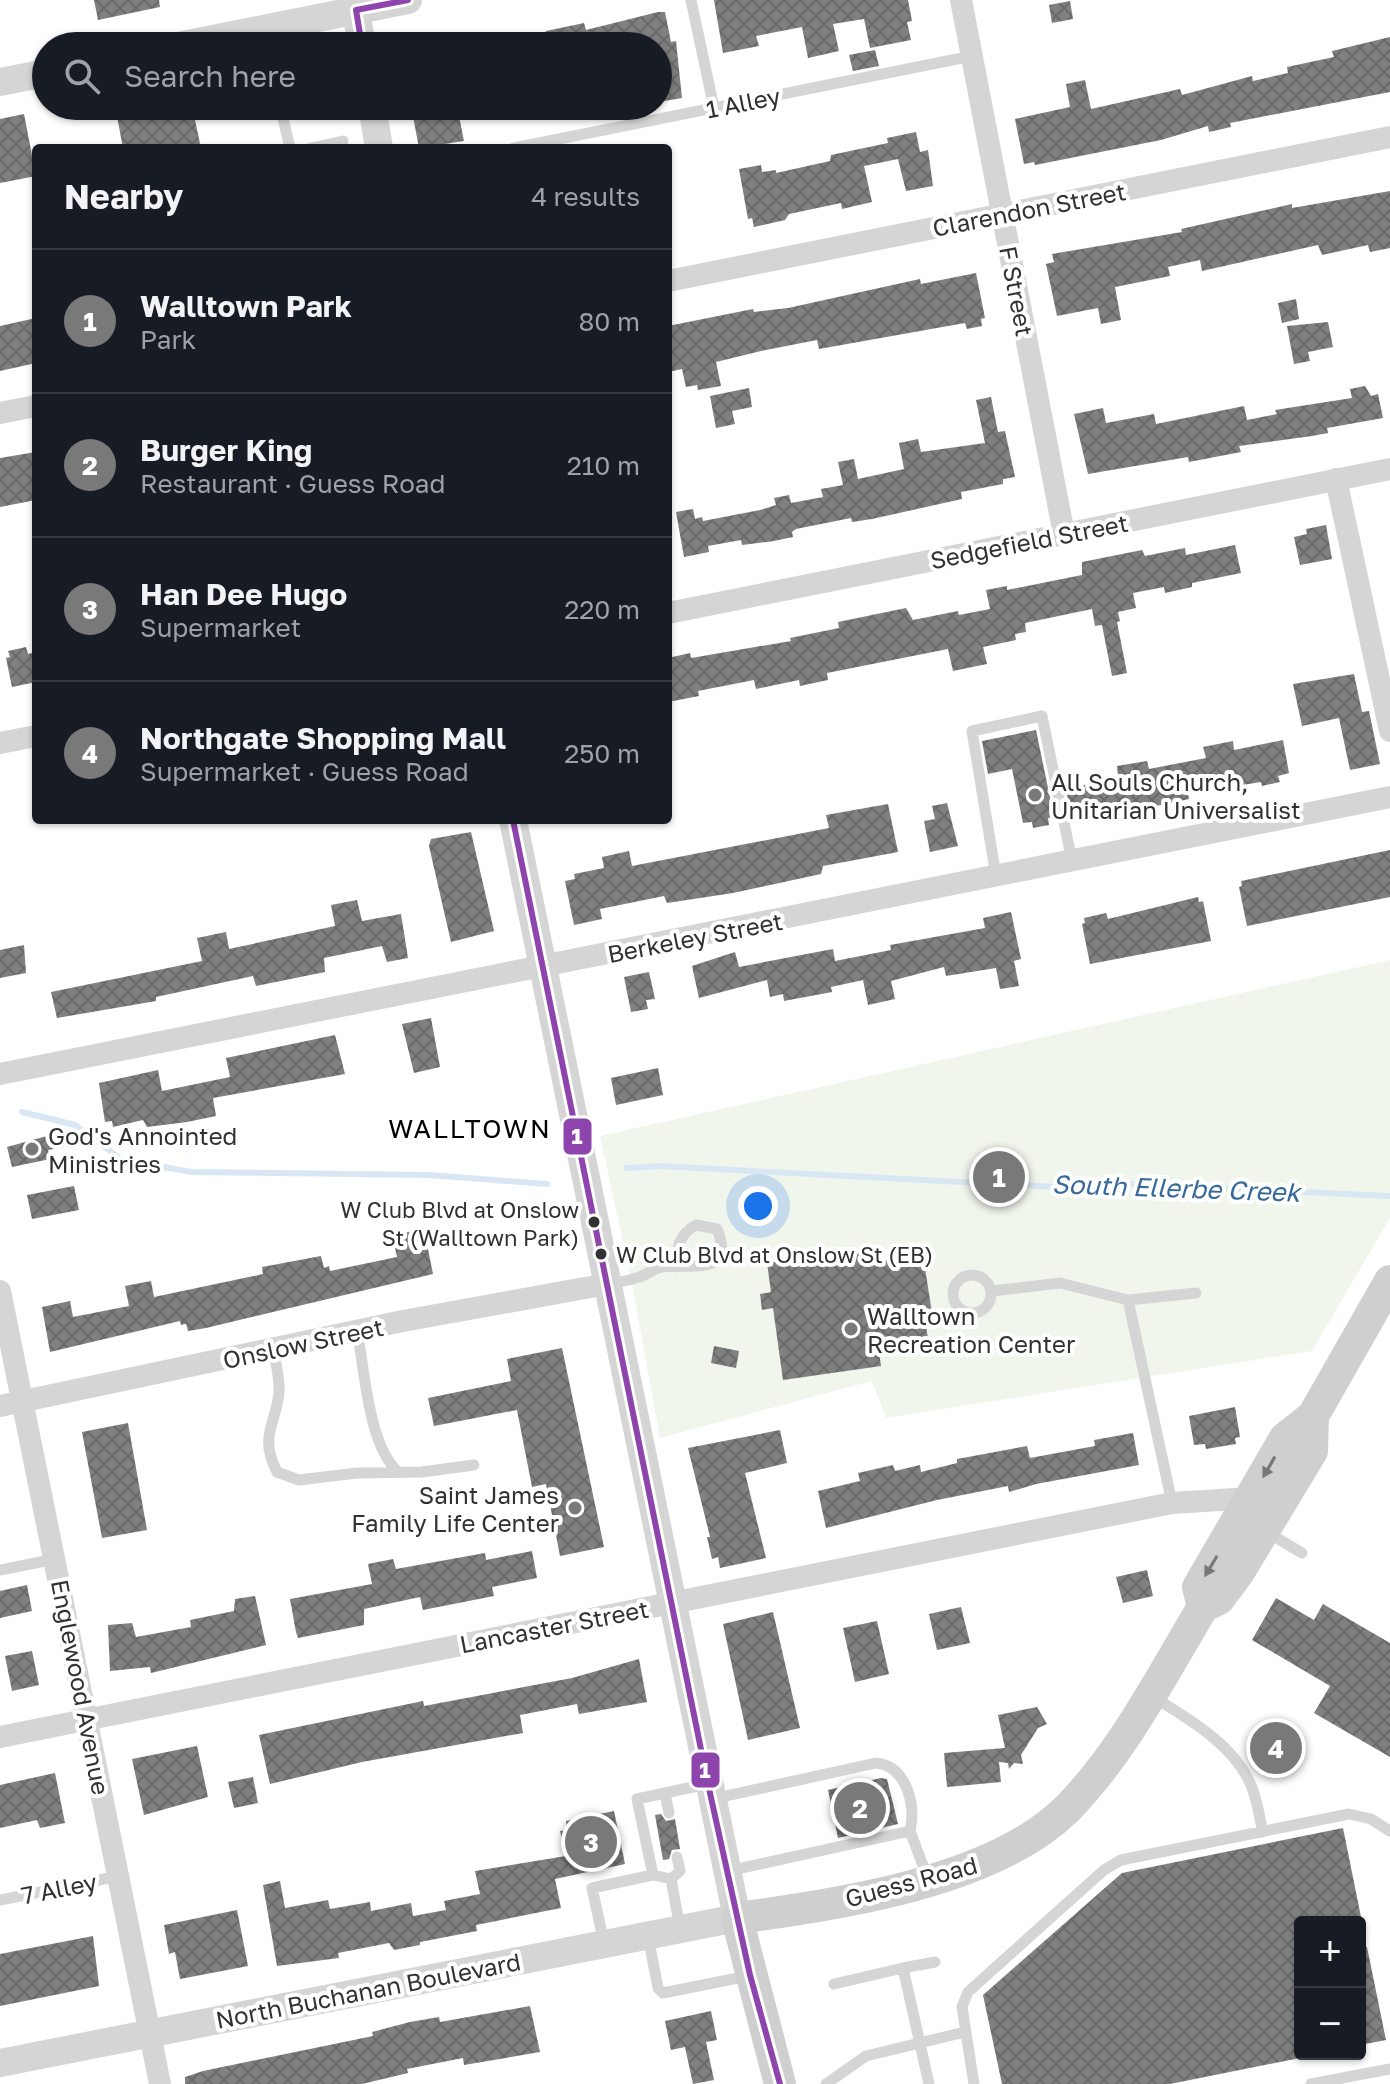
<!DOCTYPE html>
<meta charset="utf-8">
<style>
body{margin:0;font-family:"Golos Text",sans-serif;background:#242831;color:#f1f3f6}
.controls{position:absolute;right:24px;bottom:24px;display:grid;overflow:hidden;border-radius:8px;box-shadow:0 2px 6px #0004}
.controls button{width:72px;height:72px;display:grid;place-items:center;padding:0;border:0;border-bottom:2px solid #363941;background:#171b24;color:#f1f3f6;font:40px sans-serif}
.you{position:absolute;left:758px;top:1206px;width:28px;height:28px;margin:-20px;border:6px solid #fff;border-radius:50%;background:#1a73e8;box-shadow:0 0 0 12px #1a73e833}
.badge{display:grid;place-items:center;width:52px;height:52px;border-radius:50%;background:#797979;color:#fff;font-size:26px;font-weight:700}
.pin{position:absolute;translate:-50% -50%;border:4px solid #fff;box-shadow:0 2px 8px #0006}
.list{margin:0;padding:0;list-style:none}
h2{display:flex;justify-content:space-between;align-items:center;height:104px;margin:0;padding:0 32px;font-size:34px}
h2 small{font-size:26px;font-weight:400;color:#9ea1a6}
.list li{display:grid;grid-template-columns:52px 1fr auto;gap:24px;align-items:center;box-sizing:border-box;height:144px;padding:0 32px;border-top:2px solid #363941}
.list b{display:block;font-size:30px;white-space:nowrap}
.list p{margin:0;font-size:26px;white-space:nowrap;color:#9ea1a6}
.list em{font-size:26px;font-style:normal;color:#9ea1a6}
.icon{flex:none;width:44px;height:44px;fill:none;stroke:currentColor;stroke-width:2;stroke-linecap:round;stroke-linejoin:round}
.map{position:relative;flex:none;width:1390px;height:2084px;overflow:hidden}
.search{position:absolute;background:#171b24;box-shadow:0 2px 6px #0004;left:32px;top:32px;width:640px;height:88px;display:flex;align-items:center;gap:20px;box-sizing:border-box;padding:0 28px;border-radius:44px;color:#9ea1a6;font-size:30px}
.panel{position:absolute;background:#171b24;box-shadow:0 2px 6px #0004;left:32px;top:144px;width:640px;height:680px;border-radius:8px}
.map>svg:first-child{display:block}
</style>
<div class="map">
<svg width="1390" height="2084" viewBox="0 0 1390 2084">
<defs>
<pattern id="building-cross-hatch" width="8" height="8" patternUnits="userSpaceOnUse" patternTransform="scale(2)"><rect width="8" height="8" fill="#808080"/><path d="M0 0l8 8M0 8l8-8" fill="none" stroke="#696969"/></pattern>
</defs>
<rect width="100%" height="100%" fill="#fff"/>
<!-- park -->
<path fill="#f1f6ed" d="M1390,960V1218L1312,1351L886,1418L872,1381L660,1438L631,1279L600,1136Z"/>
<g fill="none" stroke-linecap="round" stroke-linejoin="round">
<!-- stream -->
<path stroke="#d9e7f4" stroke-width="6" d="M22,1112L75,1125L122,1160L192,1172L430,1175L547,1184
M627,1168L660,1166L1056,1187L1089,1182L1390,1196"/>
</g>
<!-- building -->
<path fill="url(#building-cross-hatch)" d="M94,0H159L160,7L98,20Z
M714,0H908L912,21L907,22L911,40L870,48L864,19L833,24L839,51L808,58L802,27L756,36L759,46L723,53Z
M1070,1L1073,19L1052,23L1049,5Z
M658,12H665L671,42L676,41L682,98L658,102V46H544L546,31L584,23L586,30Z
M1390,37V92L1230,123L1231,127L1209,132L1208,126L1161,140L1035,165L1034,162L1024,164L1015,119L1070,107L1066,84L1085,80L1091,109L1180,89L1182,95L1252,76L1253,81L1288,73L1287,67L1334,57L1332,51Z
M875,50L879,66L853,71L849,55Z
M115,106H192L201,148H123Z
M411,106H457L464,141L419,148Z
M24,114L36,176L0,183V119Z
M916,132L920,152L928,150L933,186L906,191L898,159L864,166L872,202L842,209L841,203L789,214L785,220L754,227L752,218L748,219L739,169L761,165L762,172L776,170V173L830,161L831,155L888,143L887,138Z
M1390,191V248L1370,252L1368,245L1322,255L1318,245L1202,271L1200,260L1168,267L1170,276L1115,287L1121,320L1101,324L1098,308L1057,316L1046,264L1054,262L1052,254L1182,232L1181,229L1292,204V208Z
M976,273L985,318L981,319L982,326L967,329L965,323L819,349L817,340L761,351L716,362L721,386L698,390L697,385L686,387L682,369L668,372V326L753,309L754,312L788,308L920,279L921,284Z
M1296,299L1299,319L1282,323L1278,303Z
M36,318V363L0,371V326Z
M1328,322L1333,347L1308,352L1310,361L1294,364L1287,326Z
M1365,386L1371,396L1378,394L1383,418L1327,428L1328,433L1312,436L1239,446L1241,452L1189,462L1188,457L1088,474L1074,414L1103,408L1106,423L1154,414L1156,424L1244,406L1247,420L1277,414L1275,410L1352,398L1350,389Z
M749,388L752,407L732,411L735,424L716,428L710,396Z
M991,397L998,432L1005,431L1015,477L1003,479V484L961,492L962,499L872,519L852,522L851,518L796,529L792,532L793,537L774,541L742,545L741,540L708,546L709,552L684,557L676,512L693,509L695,519L702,517L703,521L760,510L776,505L774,498L789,495L791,503L823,497L821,489L843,485L838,462L854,459L858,479L904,469L899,443L918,439L921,452L985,443L976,400Z
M36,452V500L0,507V458Z
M1326,525L1332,559L1300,565L1294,537L1307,534L1306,529Z
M1235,545L1241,573L1192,583V587L1165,593L1164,587L1133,593L1136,608L1118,612L1120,621L1117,622L1127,673L1112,676L1102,625L1095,626L1092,609L1025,623L1026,632L1015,634L1016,640L983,647L987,664L953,671L948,649L827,673L828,680L800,686L799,680L756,689L754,680L698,691L699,696L668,702V658L690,653L691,658L791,641L790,638L839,628L838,622L906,608L913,620L958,611L959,615L990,609L986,590L1007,586V590L1082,575V562L1142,550L1145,556L1185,548L1186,555Z
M26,647L28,654L32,653L36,682L12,687L6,658L10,657L8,651Z
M1354,674L1362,712L1369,711L1380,764L1350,770L1339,718L1302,726L1293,684Z
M1036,730L1054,817L1048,818L1049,825L1033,828L1032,822L1023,823L1012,769L988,774L982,741Z
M1283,740L1289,773L1278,776L1280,782L1262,786L1261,782L1188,794L1189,799L1089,820L1088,815L1071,814L1066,790L1118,776L1117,766L1147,761L1149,769L1206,758L1203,747L1233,741L1234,750Z
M947,803L958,846L930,852L924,821L935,819L932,806Z
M888,804L898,852L823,866L821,874L733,893L667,903L664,896L600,909L602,919L574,925L565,881L575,879L574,874L604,868L602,857L629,851L632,866L829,828L826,815Z
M471,832L494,931L451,942L429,846L431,839Z
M1390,850V897L1247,926L1239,887L1242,886L1241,881Z
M1198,897L1199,902L1203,901L1211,941L1090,964L1082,924L1085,923L1084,918L1106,913L1108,919Z
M357,900L362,921L401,914L408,958L387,962L382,946L324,958L325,972L256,986L253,976L156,997V1001L57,1018L51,992L202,961L197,938L226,932L229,949L335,926L331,905Z
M1011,912L1021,959L1014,961L1019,986L1000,989L996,968L946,976L944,967L891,981L895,999L868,1005L863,980L831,987L832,992L784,1001L783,994L770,997L767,980L699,998L692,966L735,952L739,967L833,949L835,961L891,950L890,945L985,928L983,918Z
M24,945L26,973L0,978V950Z
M649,972L655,999L646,1000L648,1009L631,1012L624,977Z
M431,1018L440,1067L414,1073L402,1024Z
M335,1035L345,1074L213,1098L216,1116L187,1122L147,1127L143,1120L113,1127L112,1121L105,1122L99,1083L158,1070L162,1091L230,1077L226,1058Z
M658,1068L663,1095L616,1105L611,1078Z
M61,1132L64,1147L48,1150L50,1159L12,1167L7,1147Z
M74,1186L79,1210L32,1219L27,1195Z
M424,1229L433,1274L206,1328L188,1331L186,1324L181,1325L180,1321L50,1352L42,1307L70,1301L73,1317L129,1306L125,1286L151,1281L154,1297L263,1274L262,1267L321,1256L324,1268L329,1266L330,1271L397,1257L392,1235Z
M865,1250V1265L926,1251L928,1267L925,1268L932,1313H924L929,1345L879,1352L881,1366L783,1380L773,1308L762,1310L760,1294L771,1292L767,1263Z
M714,1346L739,1351L736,1368L711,1363Z
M562,1348L604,1547L560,1556L546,1484L532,1487L517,1410L434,1426L428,1398L511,1381L507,1359Z
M1235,1407L1240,1437L1235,1438L1236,1444L1206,1449L1205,1444L1194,1445L1189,1416Z
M128,1423L147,1530L102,1538L82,1432Z
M780,1430L787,1463L745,1473L766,1558L720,1568L718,1557L712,1559L707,1537H710L688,1448Z
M1133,1433L1139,1465L1036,1484L1009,1492L1008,1486L937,1500L826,1528L818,1491L860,1481L858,1473L893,1465L895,1471L920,1465L921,1472L957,1463V1459L1027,1446L1030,1458L1095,1446L1094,1440Z
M532,1551L537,1578L492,1587L494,1596L423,1610L420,1597L364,1609V1625L298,1638L296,1632L290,1599L372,1584L368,1564L393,1559L396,1569L485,1553L486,1560Z
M1147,1570L1153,1596L1123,1603L1116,1577Z
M27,1585L32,1611L0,1618V1591Z
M255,1596L266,1645L151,1673L150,1667L110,1671L108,1625L132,1623L136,1637L191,1627L190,1620L234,1611L235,1599Z
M1276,1598L1314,1620L1323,1604L1390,1643V1757L1314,1713L1330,1686L1252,1640Z
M961,1607L970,1643L937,1650L929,1614Z
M773,1612L800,1728L748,1740L723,1624Z
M877,1621L889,1674L855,1682L843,1628Z
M32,1651L39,1685L12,1691L5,1656Z
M639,1659L647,1702L579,1714L577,1704L520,1715L523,1733L362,1762L270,1784L259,1735L423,1701L424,1706L572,1678Z
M1037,1707L1047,1724L1038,1728L1021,1755L1023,1764L1014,1763L1009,1769L1008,1763L999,1762L1001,1782L947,1787L944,1753L1005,1748L998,1715Z
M197,1746L208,1797L144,1815L132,1759Z
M55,1773L65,1823L40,1828L37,1820L0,1828V1785Z
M253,1777L258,1803L234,1808L228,1782Z
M881,1778L887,1779L898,1824L838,1838L828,1790Z
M614,1811L625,1864L555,1879L561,1908L476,1925L477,1931L420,1942V1945L394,1950L389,1943L338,1953L339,1958L277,1966L263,1885L280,1881L285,1908L328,1900L330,1909L370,1902L371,1911L411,1903L413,1916L446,1910L444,1901L480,1894L475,1871L566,1856L560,1831L567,1830L566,1821Z
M661,1814L666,1821L675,1819L680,1849L672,1850L669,1859L663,1860L655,1815Z
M1343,1828L1362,1922H1300V2058L1170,2084H1002L983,1995L1122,1873Z
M237,1910L248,1966L180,1979L175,1952L169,1954L164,1925Z
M93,1936L99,1986L0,2006V1954Z
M1360,1947H1367L1386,2040L1360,2045Z
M530,2006L540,2052L464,2065L463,2058L407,2069L408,2073L362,2084H185V2077L203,2071L373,2036L372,2032L410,2022L439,2017L440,2022Z
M711,2011L717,2040L706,2042L714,2080L693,2084L685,2047L671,2050L665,2021Z"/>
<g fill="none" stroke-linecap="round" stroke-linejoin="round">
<!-- service -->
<path stroke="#d5d5d5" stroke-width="11" d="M691,0L714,108
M280,106L290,148
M311,148L343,141
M514,148L972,56
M996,876L972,731L1042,716L1072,861
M953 1294a19 19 0 1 1 38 0a19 19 0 1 1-38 0Z
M608,1284C618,1282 629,1281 639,1277C647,1275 654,1268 662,1267C687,1263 737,1278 717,1229L696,1225C678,1235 677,1248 676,1267
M992,1291L1060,1283L1128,1300L1196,1293
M1128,1300L1172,1503
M357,1331C365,1371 368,1443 397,1471
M273,1349C276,1364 280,1378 279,1393C275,1427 259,1436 277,1472L299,1480L357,1473L422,1472L474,1465
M1265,1531L1302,1553
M0,1570L55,1559
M1152,1696C1187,1718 1233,1744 1250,1783C1257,1797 1259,1816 1263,1832
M665,1794L669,1813
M712,1799L876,1763C907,1766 916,1805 910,1831L728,1871
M910,1831L928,1879
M653,1875L671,1879L680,1928
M671,1879L680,1871L677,1857
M0,1900L119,1876
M648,1936L658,1988L663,1993L748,1976
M604,1943L592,1888L653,1875L637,1799L707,1784
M834,1984L903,1968
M826,2084L866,2056L965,2032
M929,2084L903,1968L935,1962
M974,2084L962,2007L968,1992L1104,1870L1121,1860L1349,1814L1371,1819L1390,1831
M1311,2084L1390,2069"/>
<!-- minor -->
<path stroke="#d5d5d5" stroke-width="22" d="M961,0L1064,534
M668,281L1390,137
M0,413L36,406
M1336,479L1390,731
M668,613L1390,469
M0,743L36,736
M0,1074L1390,797
M0,1291L160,2084
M0,1406L403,1321L607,1284
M0,1737L1172,1503L1251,1498"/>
<!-- tertiary -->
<path stroke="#d5d5d5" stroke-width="28" d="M354,0L362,46
M178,46L408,0
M0,82L46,73
M372,106L379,148
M0,2063L737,1918L513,820"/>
<!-- secondary -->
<path stroke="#cfcfcf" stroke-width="32" d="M1203,1607L1198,1587L1285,1438L1313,1416L1390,1281
M780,2084L737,1918C837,1905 993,1882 1067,1809C1123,1752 1162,1675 1203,1607L1219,1599L1239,1572L1312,1451L1313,1416"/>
<defs>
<path id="bus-1" d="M362,46L356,10L408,0
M513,820L708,1784L750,1975L780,2084"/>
</defs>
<!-- bus-1 casing -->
<use href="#bus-1" stroke="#fff" stroke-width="12"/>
<!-- bus-1 -->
<use href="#bus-1" stroke="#8e44ad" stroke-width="6"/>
</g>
<!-- one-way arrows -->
<defs><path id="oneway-solid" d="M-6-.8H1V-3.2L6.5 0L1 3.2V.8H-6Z" transform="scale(2)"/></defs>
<g fill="#787878">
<use href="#oneway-solid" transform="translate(1269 1467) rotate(120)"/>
<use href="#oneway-solid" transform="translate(1211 1566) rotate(121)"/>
</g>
<!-- markers -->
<g fill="#797979" stroke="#fff" stroke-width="3">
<circle cx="1035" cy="795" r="8"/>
<circle cx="32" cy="1149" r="8"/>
<circle cx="851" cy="1329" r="8"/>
<circle cx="575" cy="1508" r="8"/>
</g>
<g fill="#313131" stroke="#fff" stroke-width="3">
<circle cx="594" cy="1222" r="7"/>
<circle cx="601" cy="1254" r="7"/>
</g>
<g text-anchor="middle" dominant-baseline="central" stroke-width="8" stroke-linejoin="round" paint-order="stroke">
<!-- bus labels -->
<g font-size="22" fill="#313131" stroke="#fff" text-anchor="end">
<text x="579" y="1209">W Club Blvd at Onslow<tspan x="579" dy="28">St (Walltown Park)</tspan></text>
<text x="616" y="1254" text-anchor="start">W Club Blvd at Onslow St (EB)</text>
</g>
<!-- street labels -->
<g font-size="24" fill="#313131" stroke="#fff">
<text transform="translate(743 102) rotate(-11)">1 Alley</text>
<text transform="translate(1029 209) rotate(-11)">Clarendon Street</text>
<text transform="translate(1017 291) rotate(79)">F Street</text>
<text transform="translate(1029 541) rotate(-11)">Sedgefield Street</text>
<text transform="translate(695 937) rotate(-11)">Berkeley Street</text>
<text transform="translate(303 1343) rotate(-12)">Onslow Street</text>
<text transform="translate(554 1626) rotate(-11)">Lancaster Street</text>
<text transform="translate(81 1687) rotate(79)">Englewood Avenue</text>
<text transform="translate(911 1881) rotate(-15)">Guess Road</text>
<text transform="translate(59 1888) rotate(-11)">7 Alley</text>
<text transform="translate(368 1990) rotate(-11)">North Buchanan Boulevard</text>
</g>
<!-- poi labels -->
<g font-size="24" fill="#313131" stroke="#fff" text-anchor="start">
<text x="1051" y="781">All Souls Church,<tspan x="1051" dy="28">Unitarian Universalist</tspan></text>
<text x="48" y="1135">God's Annointed<tspan x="48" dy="28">Ministries</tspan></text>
<text x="867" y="1315">Walltown<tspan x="867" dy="28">Recreation Center</tspan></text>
<text x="559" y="1494" text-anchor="end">Saint James<tspan x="559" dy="28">Family Life Center</tspan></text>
</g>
<!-- neighbourhood labels -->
<g font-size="26" letter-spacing="2" fill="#000" stroke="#fff">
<text x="470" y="1128">WALLTOWN</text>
</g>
<!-- water labels -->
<g font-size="26" font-style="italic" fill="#376a9b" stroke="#fff">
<text transform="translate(1176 1188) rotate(2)">South Ellerbe Creek</text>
</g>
</g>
<g stroke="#fff" stroke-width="3">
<rect x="562" y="1117" width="31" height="39" rx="8" fill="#8e44ad"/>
<rect x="690" y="1751" width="31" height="38" rx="8" fill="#8e44ad"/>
</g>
<g font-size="22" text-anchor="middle" font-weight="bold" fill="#fff">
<text x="577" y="1144">1</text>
<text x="705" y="1778">1</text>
</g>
</svg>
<div class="controls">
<button>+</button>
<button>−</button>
</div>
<div class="you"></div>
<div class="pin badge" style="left:999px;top:1177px">1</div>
<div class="pin badge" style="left:860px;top:1808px">2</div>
<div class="pin badge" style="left:591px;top:1842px">3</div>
<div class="pin badge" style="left:1276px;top:1748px">4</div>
<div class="search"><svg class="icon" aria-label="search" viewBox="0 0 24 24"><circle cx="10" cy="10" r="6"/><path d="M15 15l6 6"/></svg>Search here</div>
<section class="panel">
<h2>Nearby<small>4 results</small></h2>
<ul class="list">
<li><span class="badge">1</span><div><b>Walltown Park</b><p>Park</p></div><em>80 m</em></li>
<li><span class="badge">2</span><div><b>Burger King</b><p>Restaurant · Guess Road</p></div><em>210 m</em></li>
<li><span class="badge">3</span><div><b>Han Dee Hugo</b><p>Supermarket</p></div><em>220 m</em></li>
<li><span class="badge">4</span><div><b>Northgate Shopping Mall</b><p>Supermarket · Guess Road</p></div><em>250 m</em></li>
</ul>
</section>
</div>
